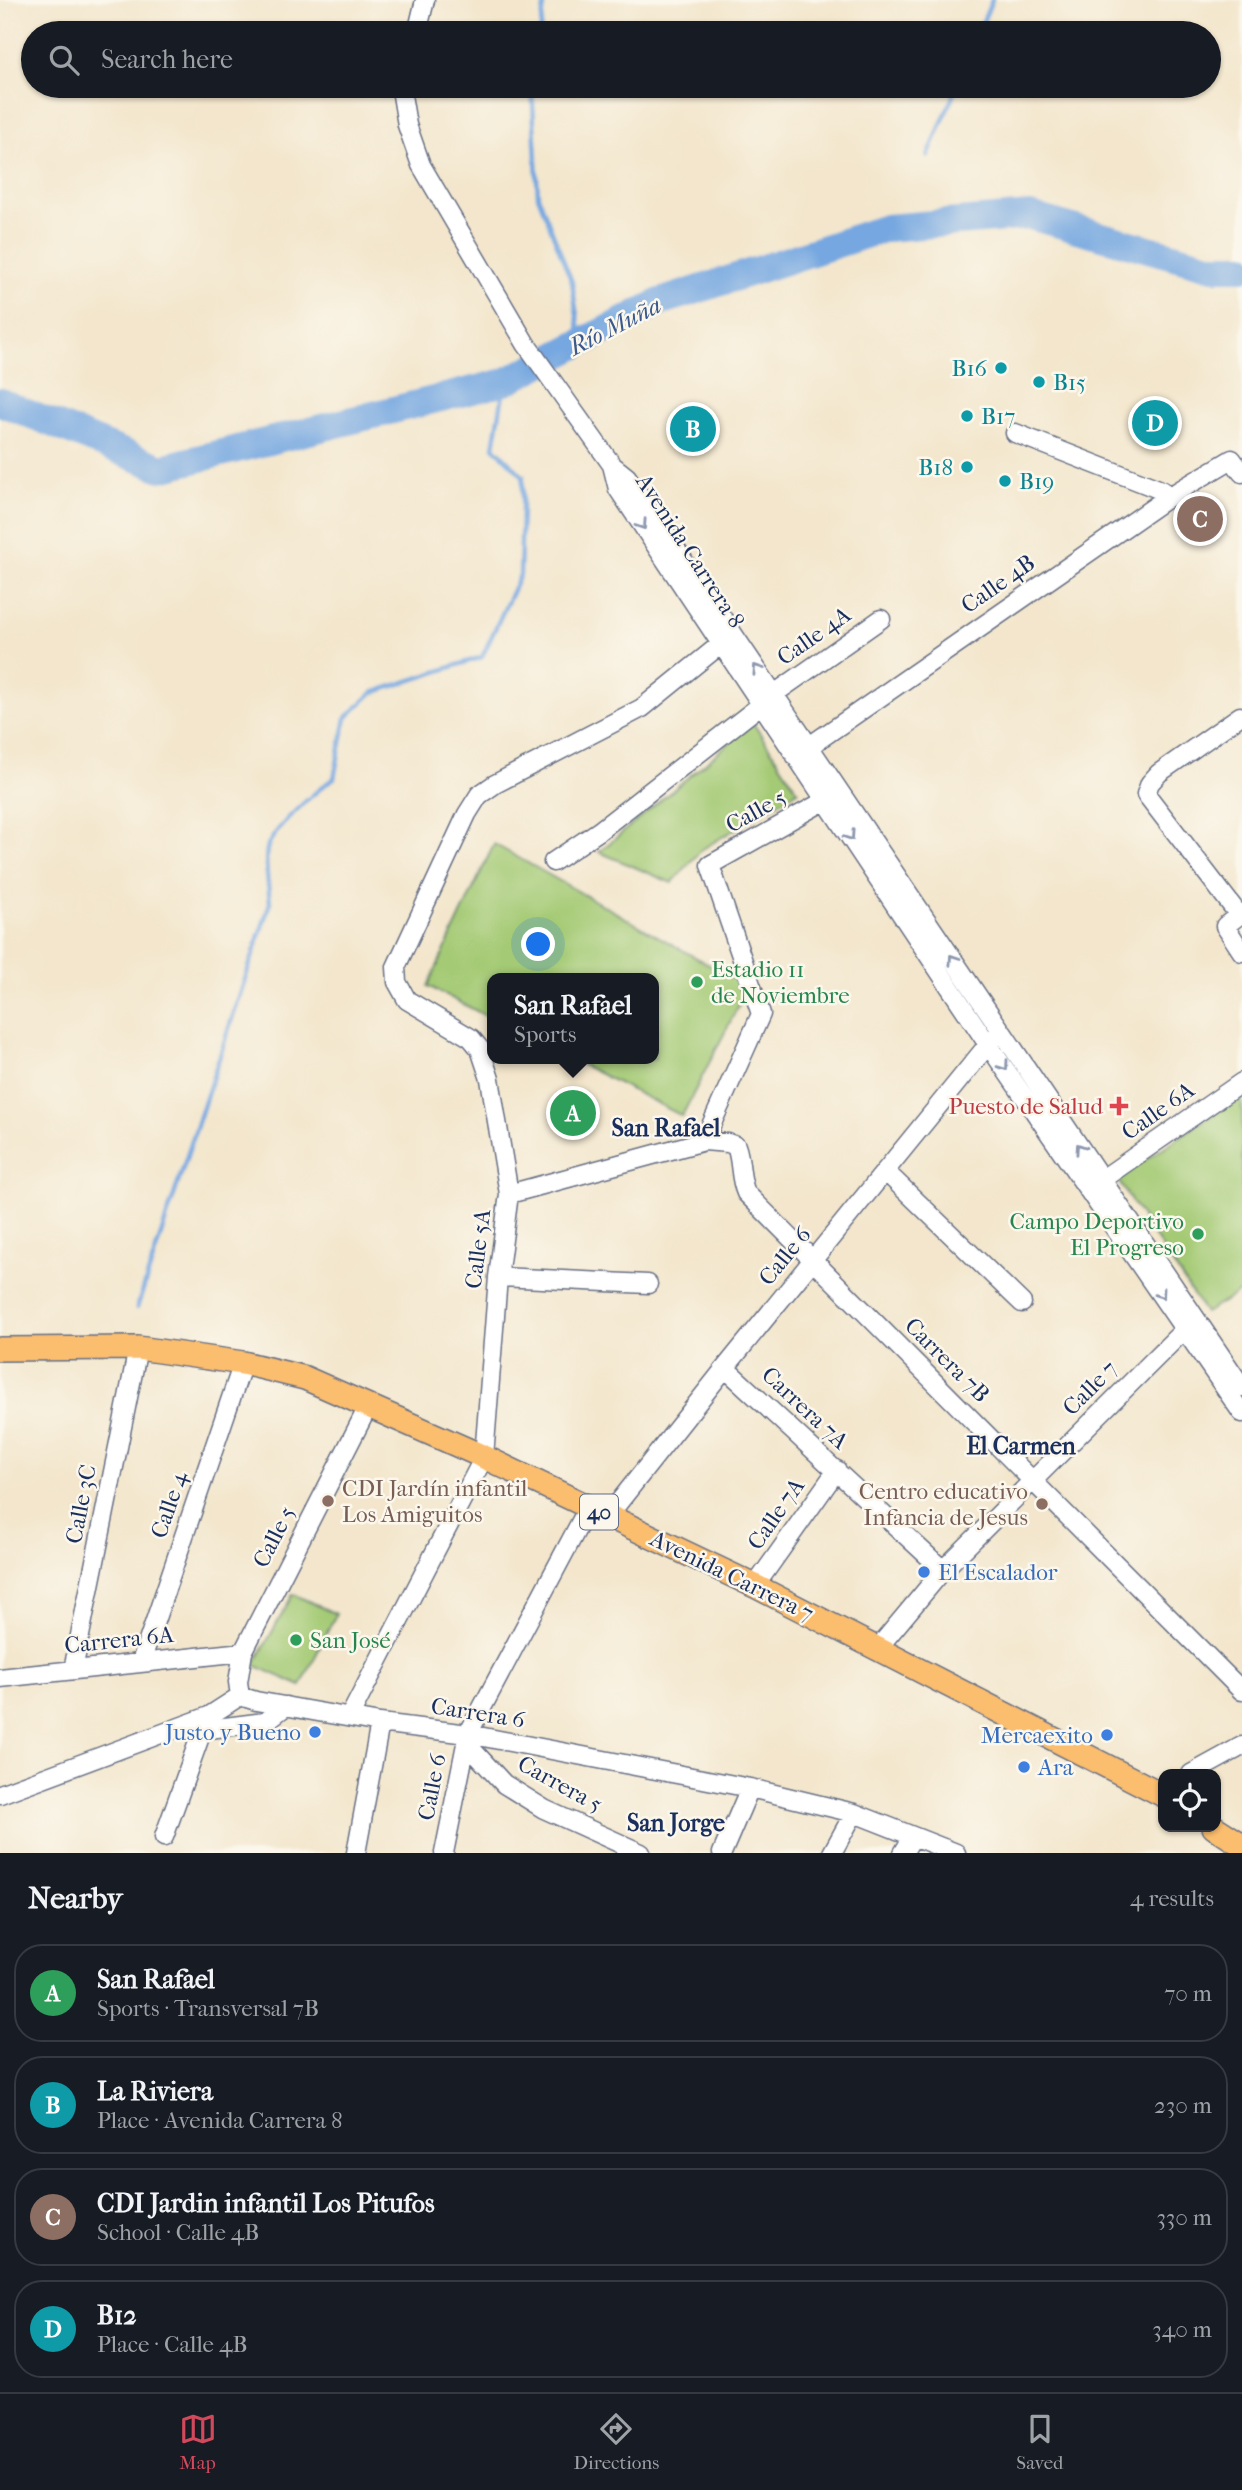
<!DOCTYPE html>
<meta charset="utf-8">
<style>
body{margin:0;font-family:"IM FELL French Canon",serif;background:#242831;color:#f1f3f6}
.controls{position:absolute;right:21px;bottom:21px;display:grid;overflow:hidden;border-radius:14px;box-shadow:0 2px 5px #0004}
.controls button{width:63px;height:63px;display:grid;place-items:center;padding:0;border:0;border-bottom:2px solid #363941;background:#171b24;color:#f1f3f6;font:35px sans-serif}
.you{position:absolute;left:539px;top:945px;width:24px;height:24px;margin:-18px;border:5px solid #fff;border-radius:50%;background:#1a73e8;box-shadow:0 0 0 10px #1a73e833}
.badge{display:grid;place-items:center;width:46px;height:46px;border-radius:50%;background:#d1495b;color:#fff;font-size:23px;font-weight:700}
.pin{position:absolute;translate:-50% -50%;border:4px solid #fff;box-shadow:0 2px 7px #0006}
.popup{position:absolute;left:487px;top:973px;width:172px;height:91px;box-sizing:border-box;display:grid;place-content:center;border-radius:14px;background:#171b24;filter:drop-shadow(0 2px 5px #0005);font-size:23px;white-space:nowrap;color:#9ea1a6}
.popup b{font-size:26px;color:#f1f3f6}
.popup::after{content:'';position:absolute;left:50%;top:100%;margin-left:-14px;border:14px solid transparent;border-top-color:#171b24}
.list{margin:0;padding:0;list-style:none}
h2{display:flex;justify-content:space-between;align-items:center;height:91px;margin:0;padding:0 28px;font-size:30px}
h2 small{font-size:23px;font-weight:400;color:#9ea1a6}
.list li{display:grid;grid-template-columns:46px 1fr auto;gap:21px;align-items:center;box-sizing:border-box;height:98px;margin:0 14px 14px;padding:0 14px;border:2px solid #363941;border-radius:28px}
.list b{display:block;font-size:26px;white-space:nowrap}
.list p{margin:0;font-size:23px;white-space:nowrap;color:#9ea1a6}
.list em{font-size:23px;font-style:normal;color:#9ea1a6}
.icon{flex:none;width:38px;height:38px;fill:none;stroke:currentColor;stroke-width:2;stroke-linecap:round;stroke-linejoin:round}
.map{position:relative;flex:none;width:1242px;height:1853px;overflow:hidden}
.search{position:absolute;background:#171b24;box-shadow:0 2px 5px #0004;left:21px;right:21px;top:21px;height:77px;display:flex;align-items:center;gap:18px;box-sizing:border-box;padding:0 24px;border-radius:38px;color:#9ea1a6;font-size:26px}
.sheet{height:539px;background:#171b24}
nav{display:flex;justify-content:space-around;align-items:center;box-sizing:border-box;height:98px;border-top:2px solid #363941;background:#171b24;font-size:19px;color:#9ea1a6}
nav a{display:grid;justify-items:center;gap:4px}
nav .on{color:#d1495b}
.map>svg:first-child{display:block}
</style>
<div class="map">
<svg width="1242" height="1853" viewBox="0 0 1242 1853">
<rect width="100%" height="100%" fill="#fbf7ec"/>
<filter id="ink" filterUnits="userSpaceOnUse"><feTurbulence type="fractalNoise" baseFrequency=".0143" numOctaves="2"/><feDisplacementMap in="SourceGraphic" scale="14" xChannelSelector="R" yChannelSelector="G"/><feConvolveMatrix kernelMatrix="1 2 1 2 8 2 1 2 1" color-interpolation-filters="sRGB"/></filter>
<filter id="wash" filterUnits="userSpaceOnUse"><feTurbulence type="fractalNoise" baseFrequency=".00686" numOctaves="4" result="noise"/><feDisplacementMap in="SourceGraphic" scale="28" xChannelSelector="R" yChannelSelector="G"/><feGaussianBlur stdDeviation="1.57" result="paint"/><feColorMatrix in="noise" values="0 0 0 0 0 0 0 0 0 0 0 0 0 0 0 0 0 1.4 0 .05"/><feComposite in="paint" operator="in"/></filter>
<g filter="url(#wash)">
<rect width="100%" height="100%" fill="#f3e6cc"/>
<!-- green -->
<path fill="#a4ca75" stroke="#607c6a" stroke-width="2" d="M753,723L798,791L701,850L672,883L599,852Z
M494,844L748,987L682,1116L571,1059H654V978H492V1019L428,986Z
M1242,1095V1294L1240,1292L1205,1313L1117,1179Z
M293,1594L336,1614L301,1686L254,1665Z"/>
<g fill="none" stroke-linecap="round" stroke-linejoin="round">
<!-- stream -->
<path stroke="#76a7e0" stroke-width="4.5" d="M540,33L545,0
M978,33L992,0
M532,86L538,196L572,282L581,343
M928,156L957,86
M137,1308L270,903C269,888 264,864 267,849C271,830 317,790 334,778L346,718L372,693L482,657L520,575L523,476L494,447L505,382"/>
<!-- river -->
<path stroke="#76a7e0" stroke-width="28" d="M0,402L161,468L505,382L660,302L886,228L1030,216L1213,267H1242"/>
</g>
</g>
<g filter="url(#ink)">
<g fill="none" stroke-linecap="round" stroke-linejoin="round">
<defs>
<path id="minor" d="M417,33L425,0
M404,86L402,95L407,125L421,165L526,344L612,465L627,477L1242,1387
M1015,433L1161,490L1170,496
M612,465L618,489L987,1043L1242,1413
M774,694L881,619
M801,752L1170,496L1232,459L1242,473
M553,862L599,831L762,704
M1242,913L1225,926L1242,952
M1239,915L1146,794L1150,783L1159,773L1240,716
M704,1141L761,1014L710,865L826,800
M885,1171L1022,1303
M1101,1180L1242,1082
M509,1194L704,1141L728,1143L736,1146C742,1162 739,1177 746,1193L1242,1691
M498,1277L648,1284
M725,1368L943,1570
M608,1516L725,1368L995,1036
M755,1586L837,1470
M878,1648L943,1570L1193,1321
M141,1662L243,1363
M73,1670L138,1348
M0,1678L243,1652
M240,1696L256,1701L380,1723L468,1734L750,1788L854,1813L956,1853
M240,1696L238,1682L243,1652L369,1405
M350,1716L484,1457L498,1277L509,1194L490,1079L480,1049L471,1038L407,1000L397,982L396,967L467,814L479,795L495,784L642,708L721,644
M466,1743L504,1784L544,1809L641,1853
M1191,1774L1242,1746
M0,1794L209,1716L240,1696
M164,1837L201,1734L209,1729L265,1722L286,1706
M356,1853L380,1723
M444,1853L468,1734L588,1508
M722,1853L750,1788
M832,1853L854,1813
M903,1853L913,1837"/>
<path id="major" d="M0,1349L138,1348L243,1363L305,1378L484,1457L755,1586L1163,1795
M1214,1827L1242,1845"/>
</defs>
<!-- minor casing -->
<use href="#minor" stroke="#676f84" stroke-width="21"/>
<!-- major casing -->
<use href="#major" stroke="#676f84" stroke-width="26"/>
<!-- minor -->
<use href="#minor" stroke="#fff" stroke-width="18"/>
<!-- major -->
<use href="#major" stroke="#fbbd6e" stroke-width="23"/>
</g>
<!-- one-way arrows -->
<defs><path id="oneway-chevron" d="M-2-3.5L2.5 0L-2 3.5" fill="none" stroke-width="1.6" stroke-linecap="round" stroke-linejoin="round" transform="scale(1.75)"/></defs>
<g stroke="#8d97ae">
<use href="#oneway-chevron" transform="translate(642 525) rotate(56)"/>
<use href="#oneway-chevron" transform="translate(757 669) rotate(-124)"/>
<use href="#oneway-chevron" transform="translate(850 836) rotate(56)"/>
<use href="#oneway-chevron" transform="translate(953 959) rotate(-124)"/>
<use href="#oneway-chevron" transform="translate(1004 1066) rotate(55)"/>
<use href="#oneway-chevron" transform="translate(1080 1148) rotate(-124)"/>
<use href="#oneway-chevron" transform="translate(1161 1294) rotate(55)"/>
</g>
</g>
<!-- markers -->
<g fill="#0f9aa8" stroke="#fbf7ec" stroke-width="2.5">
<circle cx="1001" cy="368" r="7"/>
<circle cx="1039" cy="382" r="7"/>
<circle cx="967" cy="416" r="7"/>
<circle cx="967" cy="467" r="7"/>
<circle cx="1005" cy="481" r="7"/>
</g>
<g fill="#2e9e5b" stroke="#fbf7ec" stroke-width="2.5">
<circle cx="697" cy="982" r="7"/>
<circle cx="1198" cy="1234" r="7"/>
<circle cx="296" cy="1640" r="7"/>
</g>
<path fill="#e0444e" stroke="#fbf7ec" stroke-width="2.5" d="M1115.5 1095.5h7v7h7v7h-7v7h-7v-7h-7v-7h7z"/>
<g fill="#8d6e63" stroke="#fbf7ec" stroke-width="2.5">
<circle cx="328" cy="1501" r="7"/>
<circle cx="1042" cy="1504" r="7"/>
</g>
<g fill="#3f7fe0" stroke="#fbf7ec" stroke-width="2.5">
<circle cx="924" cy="1572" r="7"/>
<circle cx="315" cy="1732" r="7"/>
<circle cx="1107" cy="1735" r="7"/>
<circle cx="1024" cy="1767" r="7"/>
</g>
<g text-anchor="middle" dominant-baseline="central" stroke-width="5" stroke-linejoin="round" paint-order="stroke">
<!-- shield labels -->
<rect fill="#fbf7ec" stroke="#5e6b89" stroke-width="2" x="580" y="1494.5" width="38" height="35" rx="5"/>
<g font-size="21" font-weight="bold" fill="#1b2f5e">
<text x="599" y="1512">40</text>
</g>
<!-- culture labels -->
<g font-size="23" fill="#0d838f" stroke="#fbf7ec" text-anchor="start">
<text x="987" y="368" text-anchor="end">B16</text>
<text x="1053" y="382">B15</text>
<text x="981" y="416">B17</text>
<text x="953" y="467" text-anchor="end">B18</text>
<text x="1019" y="481">B19</text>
</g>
<!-- street labels -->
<g font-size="23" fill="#1b2f5e" stroke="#fbf7ec">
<text transform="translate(690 551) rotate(57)">Avenida Carrera 8</text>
<text transform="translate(998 584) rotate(-35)">Calle 4B</text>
<text transform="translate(814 636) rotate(-35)">Calle 4A</text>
<text transform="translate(756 811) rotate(-29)">Calle 5</text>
<text transform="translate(1158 1111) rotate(-35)">Calle 6A</text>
<text transform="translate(478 1249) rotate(-83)">Calle 5A</text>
<text transform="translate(785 1256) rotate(-51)">Calle 6</text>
<text transform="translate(947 1360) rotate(45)">Carrera 7B</text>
<text transform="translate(1090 1388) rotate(-45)">Calle 7</text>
<text transform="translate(805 1408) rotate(43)">Carrera 7A</text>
<text transform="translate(81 1504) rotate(-79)">Calle 3C</text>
<text transform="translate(169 1505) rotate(-71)">Calle 4</text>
<text transform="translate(776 1514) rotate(-55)">Calle 7A</text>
<text transform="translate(274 1537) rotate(-63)">Calle 5</text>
<text transform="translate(732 1576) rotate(26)">Avenida Carrera 7</text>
<text transform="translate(119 1640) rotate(-6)">Carrera 6A</text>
<text transform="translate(478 1713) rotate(9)">Carrera 6</text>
<text transform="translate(560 1784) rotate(29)">Carrera 5</text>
<text transform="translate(432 1787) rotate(-79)">Calle 6</text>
</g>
<!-- leisure labels -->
<g font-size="23" fill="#27864d" stroke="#fbf7ec" text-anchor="start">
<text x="711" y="969">Estadio 11<tspan x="711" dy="26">de Noviembre</tspan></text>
<text x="1184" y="1221" text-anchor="end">Campo Deportivo<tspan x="1184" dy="26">El Progreso</tspan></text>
<text x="310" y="1640">San José</text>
</g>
<!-- health labels -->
<g font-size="23" fill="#be3a42" stroke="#fbf7ec" text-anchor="end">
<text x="1103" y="1106">Puesto de Salud</text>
</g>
<!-- education labels -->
<g font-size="23" fill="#785e54" stroke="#fbf7ec" text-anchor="start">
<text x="342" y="1488">CDI Jardín infantil<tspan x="342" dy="26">Los Amiguitos</tspan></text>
<text x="1028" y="1491" text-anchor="end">Centro educativo<tspan x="1028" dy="26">Infancia de Jesus</tspan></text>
</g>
<!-- shop labels -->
<g font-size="23" fill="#366cbe" stroke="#fbf7ec" text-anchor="start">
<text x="938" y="1572">El Escalador</text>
<text x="301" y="1732" text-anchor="end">Justo y Bueno</text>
<text x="1093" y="1735" text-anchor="end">Mercaexito</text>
<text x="1038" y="1767">Ara</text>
</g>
<!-- water labels -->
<g font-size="24" font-style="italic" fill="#3b598c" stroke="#fbf7ec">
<text transform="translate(615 326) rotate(-27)">Río Muña</text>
</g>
<!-- neighbourhood labels -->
<g font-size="24" font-weight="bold" fill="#1b2f5e" stroke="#fbf7ec">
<text x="666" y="1128">San Rafael</text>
<text x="1021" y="1446">El Carmen</text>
<text x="676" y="1823">San Jorge</text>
</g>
</g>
</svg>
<div class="controls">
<button><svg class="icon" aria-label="locate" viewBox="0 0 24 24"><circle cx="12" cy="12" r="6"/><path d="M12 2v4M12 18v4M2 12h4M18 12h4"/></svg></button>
</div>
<div class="you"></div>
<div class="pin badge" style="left:573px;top:1113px;background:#2e9e5b">A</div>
<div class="popup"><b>San Rafael</b>Sports</div>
<div class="pin badge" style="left:693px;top:429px;background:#0f9aa8">B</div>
<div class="pin badge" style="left:1200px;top:519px;background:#8d6e63">C</div>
<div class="pin badge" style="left:1155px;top:423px;background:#0f9aa8">D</div>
<div class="search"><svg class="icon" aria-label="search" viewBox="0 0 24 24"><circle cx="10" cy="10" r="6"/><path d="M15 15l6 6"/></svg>Search here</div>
</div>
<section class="sheet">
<h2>Nearby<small>4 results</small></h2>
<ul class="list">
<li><span class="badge" style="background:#2e9e5b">A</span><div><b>San Rafael</b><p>Sports · Transversal 7B</p></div><em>70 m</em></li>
<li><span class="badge" style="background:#0f9aa8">B</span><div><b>La Riviera</b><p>Place · Avenida Carrera 8</p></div><em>230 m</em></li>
<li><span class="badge" style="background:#8d6e63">C</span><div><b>CDI Jardin infantil Los Pitufos</b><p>School · Calle 4B</p></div><em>330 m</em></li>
<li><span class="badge" style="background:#0f9aa8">D</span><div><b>B12</b><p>Place · Calle 4B</p></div><em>340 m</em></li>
</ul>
</section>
<nav>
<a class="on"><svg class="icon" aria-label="map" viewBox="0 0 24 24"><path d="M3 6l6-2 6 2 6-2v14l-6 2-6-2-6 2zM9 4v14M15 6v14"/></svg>Map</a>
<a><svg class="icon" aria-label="directions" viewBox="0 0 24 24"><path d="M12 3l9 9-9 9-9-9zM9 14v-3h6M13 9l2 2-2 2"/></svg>Directions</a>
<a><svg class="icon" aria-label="saved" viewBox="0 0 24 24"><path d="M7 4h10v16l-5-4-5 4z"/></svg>Saved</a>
</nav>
